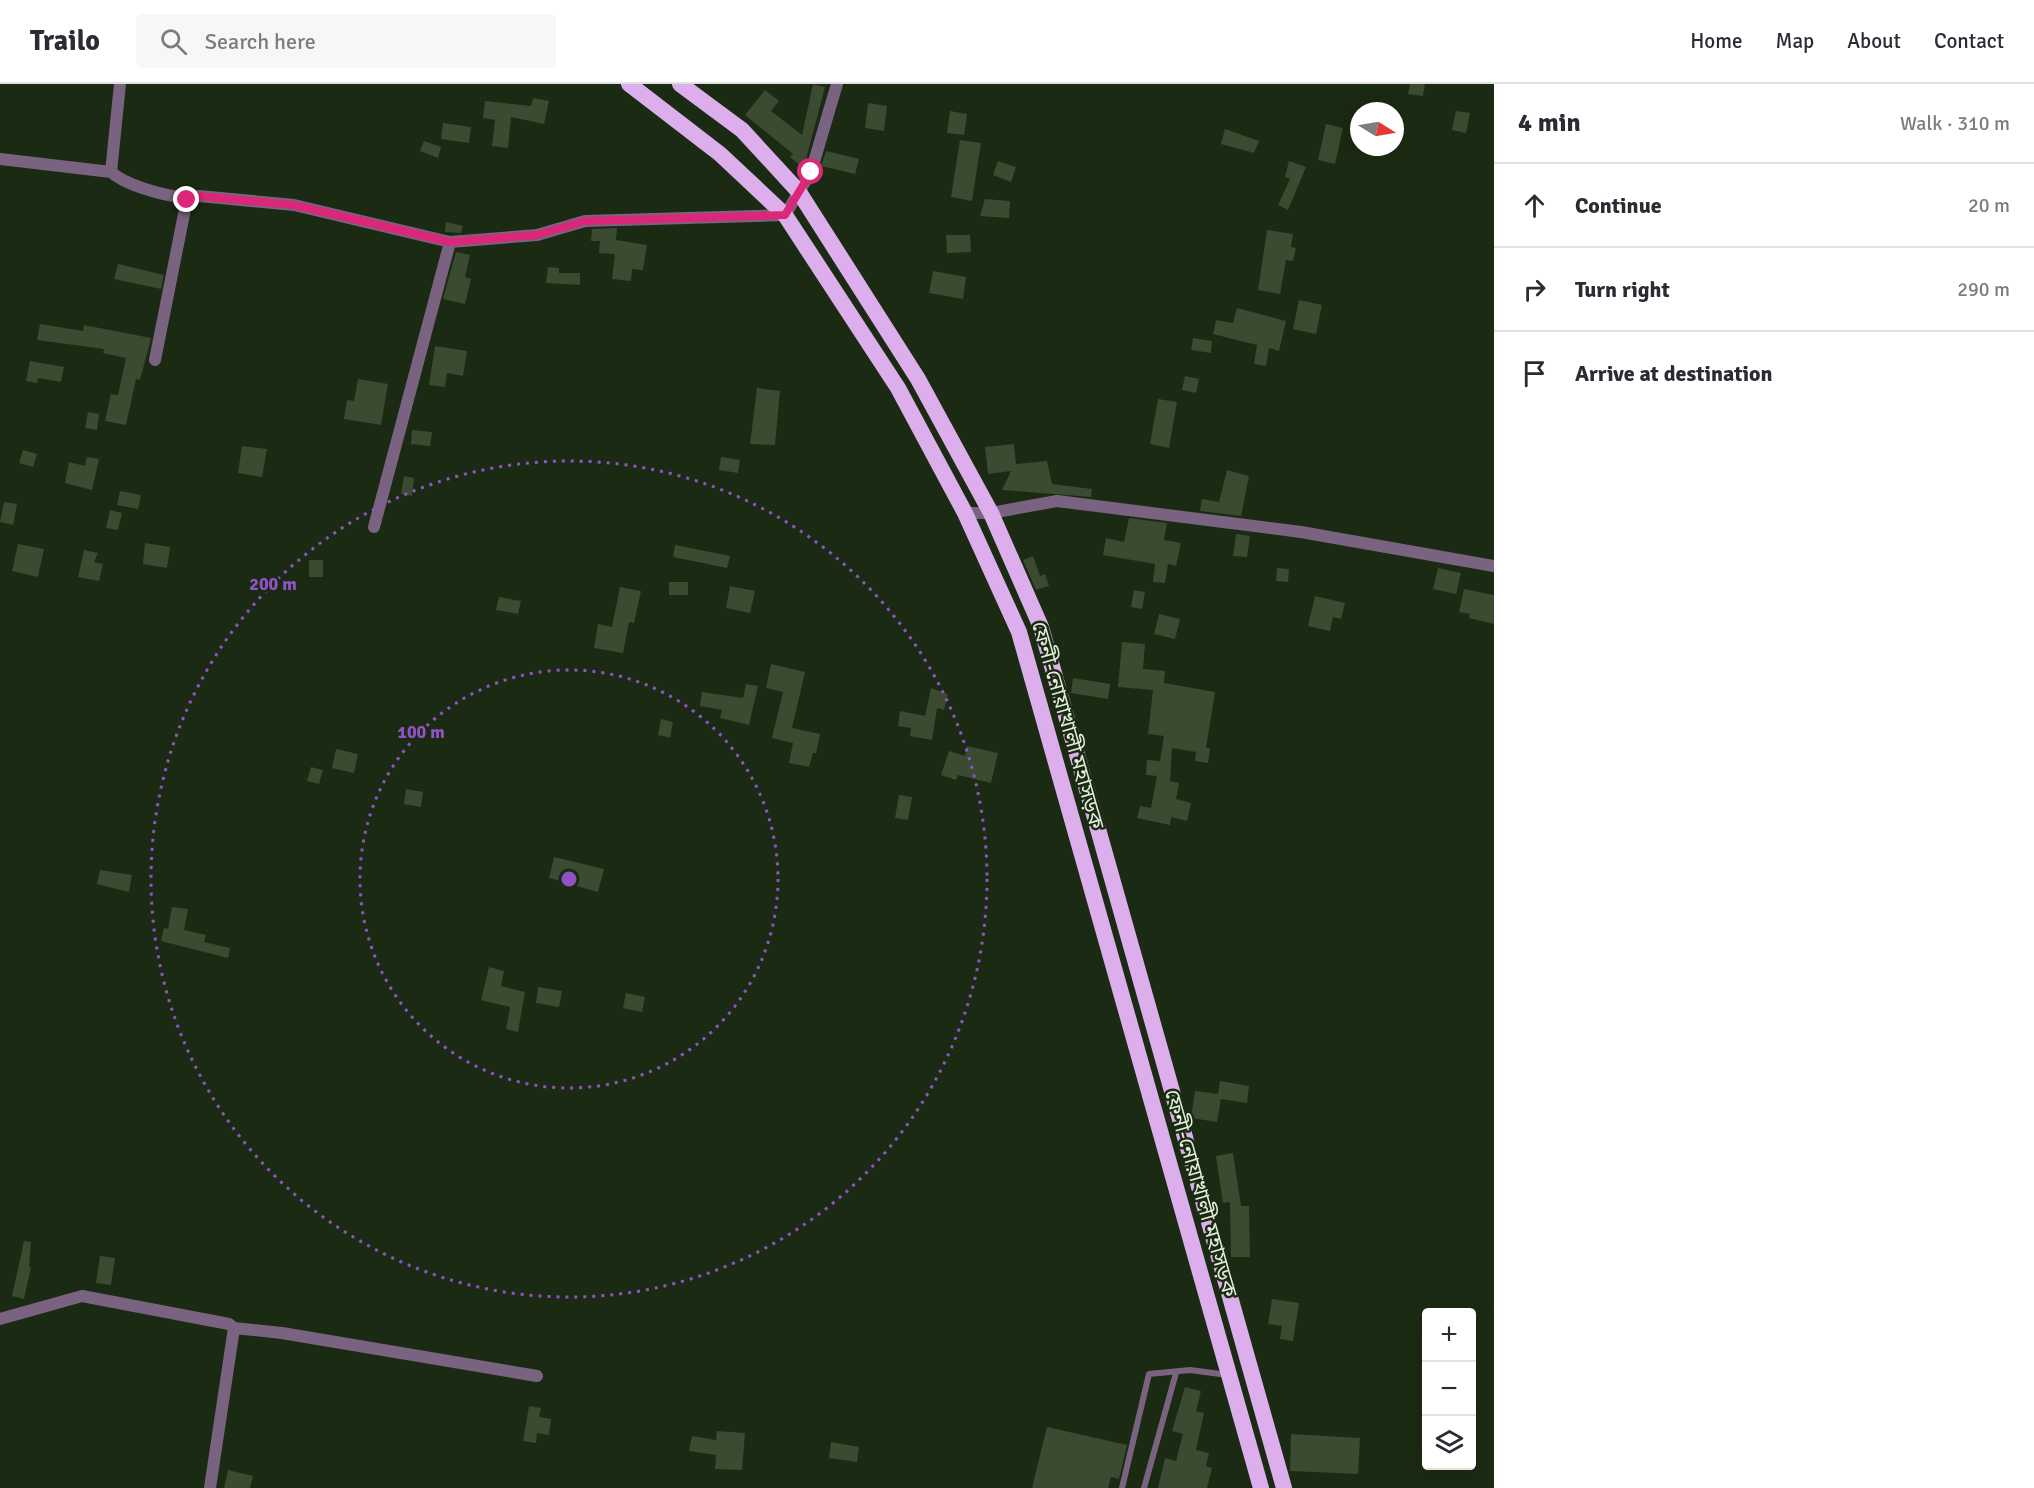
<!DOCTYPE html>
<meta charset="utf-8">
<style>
body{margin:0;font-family:Signika,"Noto Sans Bengali",sans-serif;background:#f7f7f7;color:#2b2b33}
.controls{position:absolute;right:18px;bottom:18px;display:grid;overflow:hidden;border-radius:6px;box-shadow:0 6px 24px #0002}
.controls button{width:54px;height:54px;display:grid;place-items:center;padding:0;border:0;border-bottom:2px solid #e1e1e2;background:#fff;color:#2b2b33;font:30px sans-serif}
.compass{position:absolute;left:1350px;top:18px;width:54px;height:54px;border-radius:50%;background:#fff;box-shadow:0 6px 24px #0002;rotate:101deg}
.stop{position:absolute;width:18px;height:18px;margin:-14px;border:4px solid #db2777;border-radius:50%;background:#fff}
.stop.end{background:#db2777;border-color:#fff;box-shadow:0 2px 6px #0008}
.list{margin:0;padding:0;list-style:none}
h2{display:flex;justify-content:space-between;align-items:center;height:78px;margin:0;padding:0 24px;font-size:26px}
h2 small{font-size:20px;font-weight:400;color:#7c7c81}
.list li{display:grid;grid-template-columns:39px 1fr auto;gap:18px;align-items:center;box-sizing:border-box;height:84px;padding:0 24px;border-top:2px solid #e1e1e2}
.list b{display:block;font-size:22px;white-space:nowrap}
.list em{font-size:20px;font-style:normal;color:#7c7c81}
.icon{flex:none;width:33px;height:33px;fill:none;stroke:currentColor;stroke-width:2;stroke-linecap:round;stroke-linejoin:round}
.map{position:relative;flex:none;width:1494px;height:1404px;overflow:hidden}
header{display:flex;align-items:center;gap:36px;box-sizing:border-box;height:84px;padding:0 30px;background:#fff;border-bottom:2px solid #e1e1e2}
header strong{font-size:28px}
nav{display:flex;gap:33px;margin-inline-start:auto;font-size:21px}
.search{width:420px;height:54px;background:#f7f7f7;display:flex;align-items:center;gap:15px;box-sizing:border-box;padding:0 21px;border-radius:6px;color:#7c7c81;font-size:22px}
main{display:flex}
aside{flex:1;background:#fff}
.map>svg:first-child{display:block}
</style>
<header>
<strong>Trailo</strong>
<div class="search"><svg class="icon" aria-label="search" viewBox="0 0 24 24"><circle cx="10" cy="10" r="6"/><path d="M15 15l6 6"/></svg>Search here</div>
<nav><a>Home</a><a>Map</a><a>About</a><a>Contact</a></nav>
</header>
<main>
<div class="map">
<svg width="1494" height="1404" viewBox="0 0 1494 1404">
<rect width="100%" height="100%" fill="#1b2a12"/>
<!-- building -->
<path fill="#3a4b31" d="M813,0L825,3L805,79L801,82L790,73L793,70L745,31L765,6L779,17L771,27L802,51Z
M1410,0H1425L1423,12L1408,10Z
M533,14L549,17L544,40L511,33L508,64L492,62L495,36L483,34L485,17L531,22Z
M868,19L887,22L884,47L865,44Z
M950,27L967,30L964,51L947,49Z
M1456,27L1470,29L1466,49L1452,46Z
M443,39L471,43L469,59L441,55Z
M1326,40L1343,44L1335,80L1318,76Z
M1225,45L1259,57L1254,69L1221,60Z
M960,56L981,59L972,117L951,113Z
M424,57L441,63L438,74L420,67Z
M826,67L859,75L855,90L821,82Z
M998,77L1016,83L1011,98L993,91Z
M1289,77L1306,83L1288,126L1278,121L1290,95L1285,93Z
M985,115L1010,117L1009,134L980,132Z
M446,138L463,142L461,149L445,148Z
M617,144L616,156L647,161L643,186L632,185L631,197L612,195L615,170L599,169L600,157H591L592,145Z
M1267,146L1293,150L1291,163L1296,164L1293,177L1286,176L1280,210L1258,206Z
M946,151H970L971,168L947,169Z
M456,168L470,171L465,193L471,195L465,220L443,215Z
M118,180L164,191L161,205L114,195Z
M548,183L559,184V189H580V201L546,199Z
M933,187L966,193L963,215L929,209Z
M1299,216L1322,221L1316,250L1293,245Z
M1237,224L1286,237L1279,267L1269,264L1266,282L1254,280L1257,261L1213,250L1216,236L1233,239Z
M40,240L83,247L84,241L151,254L140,296L136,295L126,341L105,337L111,310L118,311L126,274L103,269L104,265L37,256Z
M1193,254L1212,257L1211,269L1191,266Z
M435,262L467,267L463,292L447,289L445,303L429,301Z
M30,277L64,283L61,298L38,294L37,299L26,297Z
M1185,292L1199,295L1196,309L1182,306Z
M358,295L388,300L381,341L344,335L347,316L354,317Z
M757,304L780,307L775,361L750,360Z
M1158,315L1177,318L1169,364L1150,360Z
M88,328L99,330L97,346L85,344Z
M412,346L432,348L430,362L411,360Z
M1014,360L1016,380L1047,377L1052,400L1092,405L1091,413L1002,406L1011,387L988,390L985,363Z
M242,362L267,365L262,393L238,389Z
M23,366L37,370L33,383L19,379Z
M87,373L99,375L92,406L65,399L69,378L85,382Z
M721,373L740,376L738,389L719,386Z
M1227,386L1249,392L1241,432L1200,427L1202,415L1219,418Z
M404,392L414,394L412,412L401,410Z
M120,407L141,411L138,425L117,421Z
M4,418L17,420L13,441L0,438Z
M110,426L122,429L118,446L106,444Z
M1129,434L1167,439L1164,456L1181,459L1176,482L1168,480L1165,499L1153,498L1155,480L1103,471L1106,454L1124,458Z
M1236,450L1250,452L1247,473L1233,472Z
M145,459L170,463L167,484L143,480Z
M18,460L44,465L38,493L12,487Z
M675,461L730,472L727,484L673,473Z
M84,466L98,469L94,478L103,480L99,497L78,493Z
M1033,472L1040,492L1045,490L1049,502L1036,506L1023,476Z
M309,476H323V493H309Z
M1277,484L1289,485L1288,498L1276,497Z
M1438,484L1461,489L1456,510L1433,505Z
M669,498H688V511H669Z
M730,502L755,507L750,529L726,524Z
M620,503L641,507L634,539L629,538L623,569L594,564L598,540L612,543Z
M1464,505L1494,511V540L1469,534L1470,530L1459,528Z
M1134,506L1145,508L1142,525L1131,523Z
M1315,512L1345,519L1341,535L1333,533L1330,547L1308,542Z
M499,513L521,517L518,530L496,526Z
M1159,530L1180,535L1175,555L1154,550Z
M1122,558L1145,560L1143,585L1165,587L1164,599L1215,608L1206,664H1210L1208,679L1195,677L1196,668L1172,664L1170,697L1179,699L1176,715L1191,719L1187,737L1171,733L1170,741L1137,734L1140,722L1151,724L1157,692L1146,691L1147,676L1160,677L1164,652L1148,650L1153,606L1118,603Z
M771,580L805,588L792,644L820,650L816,669H813L809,683L789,679L793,659L772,654L783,608L766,604Z
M1073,594L1110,600L1108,615L1071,609Z
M746,600L758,602L749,641L720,634L722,626L700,622L702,608L743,614Z
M931,604L948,610L944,626L937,624L932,656L910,652L911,644L898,642L900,627L925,632Z
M661,635L673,638L670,654L658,651Z
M967,662L998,669L991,699L958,691L956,696L941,691L949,667L965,672Z
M336,665L358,670L354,689L332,684Z
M311,683L323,686L319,700L307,697Z
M406,705L423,708L421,723L404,720Z
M899,711L912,713L908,736L895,734Z
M554,773L604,785L598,808L549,794Z
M100,786L132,791L129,808L97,800Z
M172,823L188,825L184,846L206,851L204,858L230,864L228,874L161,857L164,844L168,845Z
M489,883L504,887L501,902L525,908L518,948L506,945L510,923L481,916Z
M538,903L562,907L559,923L536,919Z
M626,909L645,913L642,928L623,924Z
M1220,997L1249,1002L1247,1019L1221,1015L1217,1038L1191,1034L1195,1007L1218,1010Z
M1233,1069L1241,1122H1249L1250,1173H1231L1230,1118L1223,1119L1216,1072Z
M24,1157L31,1158L29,1183H31L24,1215L12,1212Z
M100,1172L115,1174L111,1201L96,1199Z
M1272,1215L1299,1219L1293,1257L1280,1255L1282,1242L1268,1240Z
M1185,1303L1201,1307L1196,1327L1204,1329L1196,1366L1209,1369L1206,1382L1212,1384L1207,1404H1158L1165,1374L1176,1377L1183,1350L1172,1347Z
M529,1322L541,1324L539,1333L551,1335L549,1351L537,1349L536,1359L523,1357Z
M1047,1343L1127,1361L1119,1395L1111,1393L1108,1404H1032Z
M717,1347L745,1349L742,1386L715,1385L716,1371L689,1367L692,1352L716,1356Z
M1291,1350L1360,1354L1358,1390L1290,1387Z
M831,1358L859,1363L857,1378L829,1374Z
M228,1386L253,1392L250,1404H224Z"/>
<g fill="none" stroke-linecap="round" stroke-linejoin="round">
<!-- service -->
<path stroke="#796381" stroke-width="6" d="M1122,1404L1149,1290L1190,1286L1228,1291
M1144,1404L1176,1289"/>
<!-- minor -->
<path stroke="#796381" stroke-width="12" d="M0,75L111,88C127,102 179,118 199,112L294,121L450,158L537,151L585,137L785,131L811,88L837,0
M111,88L120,0
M155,276L187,115
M965,429H991L1057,417L1301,448L1494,482
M374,443L450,158
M0,1235L82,1212L229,1240L234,1244L282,1249L537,1292
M210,1404L234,1244"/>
<!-- trunk -->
<path stroke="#dcafec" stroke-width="16" d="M629,0L720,70L785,131L898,304L965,429L1019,548L1261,1404
M680,0L742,46L799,108L918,295L991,429L1041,543L1284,1404"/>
</g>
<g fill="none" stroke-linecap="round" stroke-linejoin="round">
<!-- route -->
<path stroke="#db2777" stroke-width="8" d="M187,116L199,112L294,121L450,158L537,151L585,137L785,131L811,88"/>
</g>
<!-- distance rings -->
<g fill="none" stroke="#9053c5" stroke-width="3" stroke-dasharray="3 6">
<circle cx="569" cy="795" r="209"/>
<circle cx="569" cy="795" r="418"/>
</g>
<g text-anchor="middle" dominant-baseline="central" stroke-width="5" stroke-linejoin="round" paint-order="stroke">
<!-- street labels -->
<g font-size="21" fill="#e3eede" stroke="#1b2a12">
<text transform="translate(1068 641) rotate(74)">ফেনী-নোয়াখালী মহাসড়ক</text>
<text transform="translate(1201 1109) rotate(74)">ফেনী-নোয়াখালী মহাসড়ক</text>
</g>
</g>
<circle cx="569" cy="795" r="9" fill="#9053c5" stroke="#1b2a12" stroke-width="3"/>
<g font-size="18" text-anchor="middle" font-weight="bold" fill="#9053c5" stroke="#1b2a12" stroke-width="5" stroke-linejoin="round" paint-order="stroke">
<text x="273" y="506">200 m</text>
<text x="421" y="654">100 m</text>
</g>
</svg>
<div class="controls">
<button>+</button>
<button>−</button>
<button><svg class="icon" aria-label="layers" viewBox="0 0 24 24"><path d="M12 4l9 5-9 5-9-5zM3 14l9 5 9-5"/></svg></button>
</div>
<svg class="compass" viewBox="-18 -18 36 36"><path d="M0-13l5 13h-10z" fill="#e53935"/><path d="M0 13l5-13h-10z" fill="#7c7c81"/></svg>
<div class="stop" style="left:811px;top:88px"></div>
<div class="stop end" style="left:187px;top:116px"></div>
</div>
<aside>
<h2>4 min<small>Walk · 310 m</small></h2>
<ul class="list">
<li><svg class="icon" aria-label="ahead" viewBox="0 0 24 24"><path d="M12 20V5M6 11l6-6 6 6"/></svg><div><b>Continue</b></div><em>20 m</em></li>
<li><svg class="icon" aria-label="right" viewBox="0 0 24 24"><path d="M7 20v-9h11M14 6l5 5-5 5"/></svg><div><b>Turn right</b></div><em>290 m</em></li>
<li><svg class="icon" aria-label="arrive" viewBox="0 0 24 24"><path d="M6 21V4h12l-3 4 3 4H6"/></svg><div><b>Arrive at destination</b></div></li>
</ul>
</aside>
</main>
